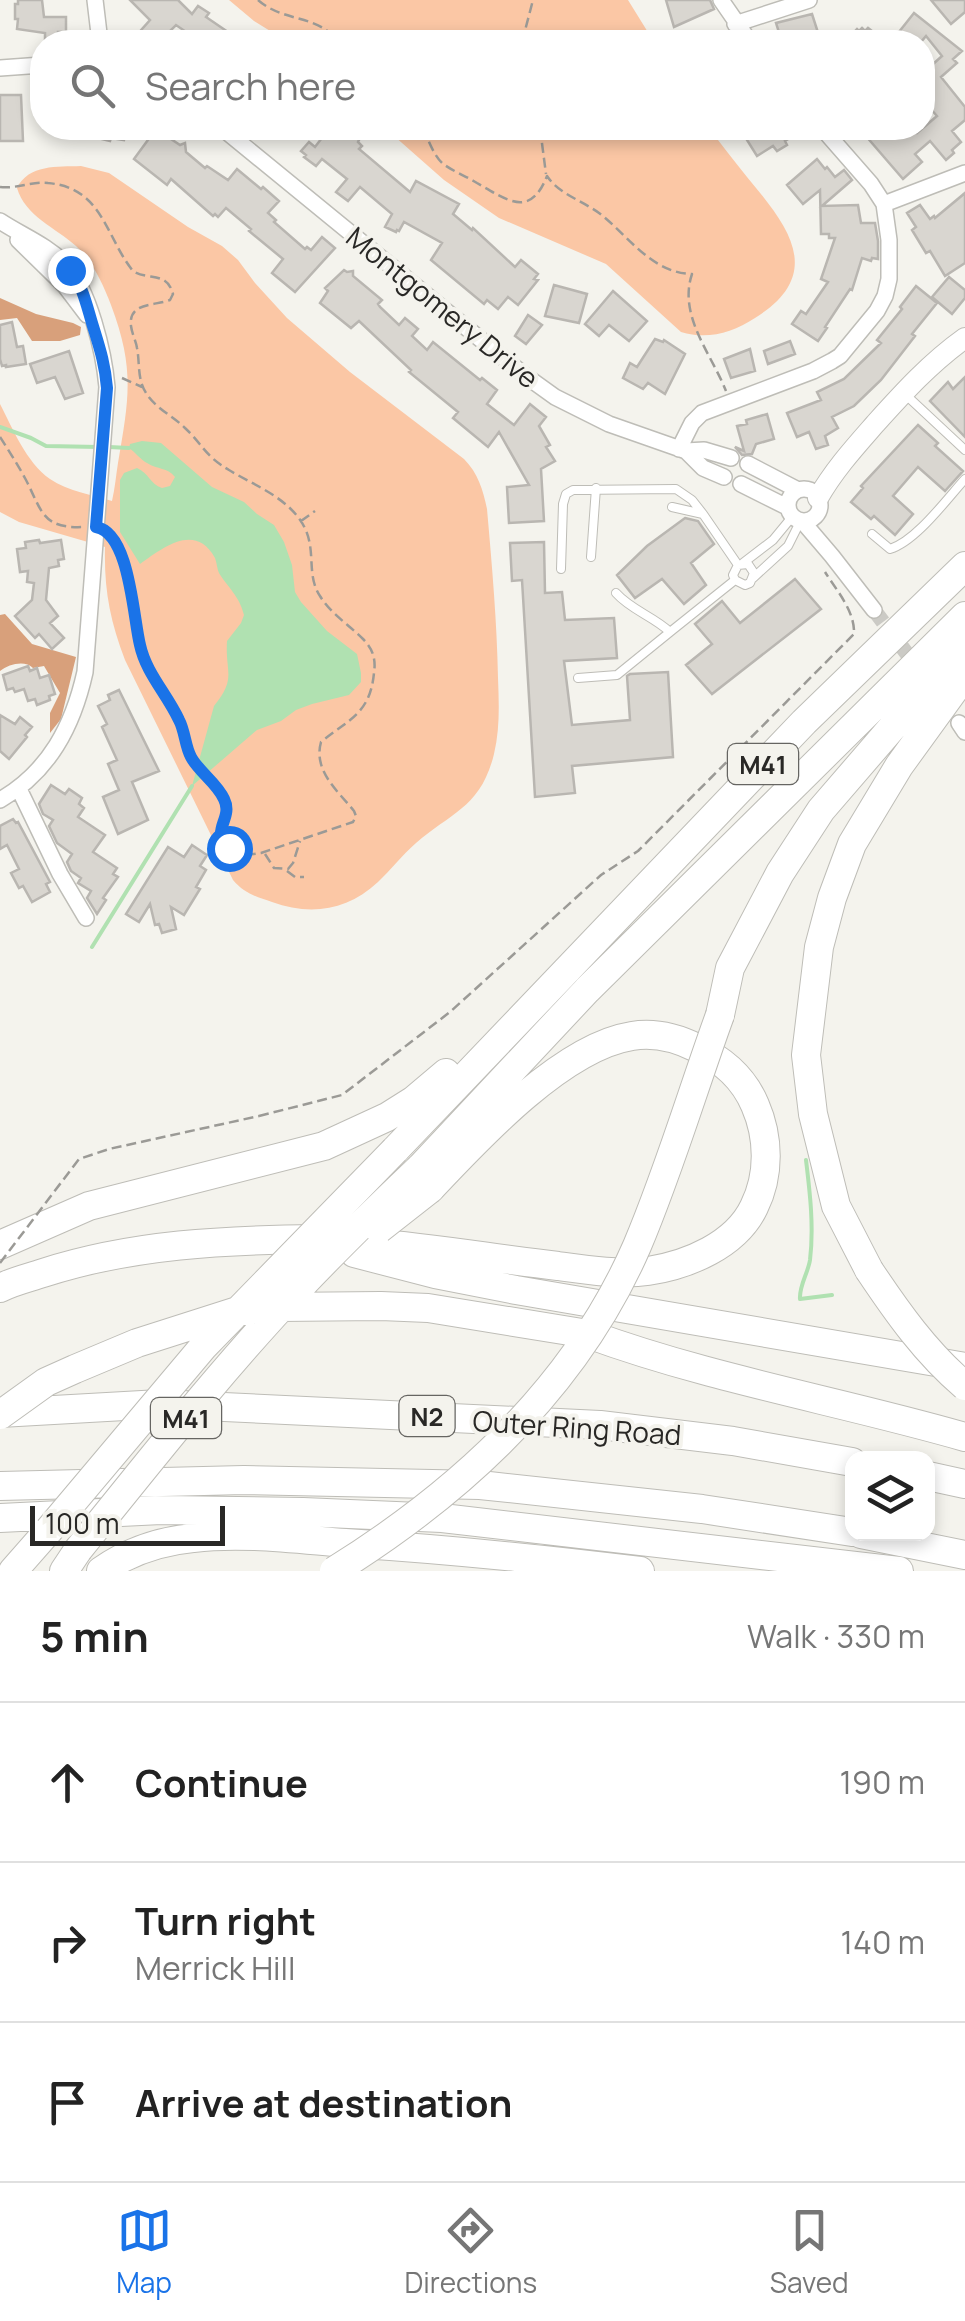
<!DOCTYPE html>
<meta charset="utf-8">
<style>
body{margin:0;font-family:Manrope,sans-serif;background:#f6f6f6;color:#222}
.controls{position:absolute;right:30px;bottom:30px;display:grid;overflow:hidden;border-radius:20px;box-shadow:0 5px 15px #0003}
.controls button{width:90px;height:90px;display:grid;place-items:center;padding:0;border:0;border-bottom:2px solid #e0e0e0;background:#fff;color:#222;font:50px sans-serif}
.scale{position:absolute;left:30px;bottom:25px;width:195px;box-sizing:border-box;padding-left:10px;border:5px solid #292826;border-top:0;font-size:28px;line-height:35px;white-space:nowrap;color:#292826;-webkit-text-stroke:8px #f4f3ed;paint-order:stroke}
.stop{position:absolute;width:30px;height:30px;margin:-22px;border:8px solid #1a73e8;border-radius:50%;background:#fff}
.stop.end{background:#1a73e8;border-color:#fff;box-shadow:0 2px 10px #0008}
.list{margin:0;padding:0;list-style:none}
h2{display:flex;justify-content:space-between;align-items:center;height:130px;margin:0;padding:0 40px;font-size:42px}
h2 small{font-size:32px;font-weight:400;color:#767676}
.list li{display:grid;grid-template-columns:65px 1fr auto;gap:30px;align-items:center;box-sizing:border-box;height:160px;padding:0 40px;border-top:2px solid #e0e0e0}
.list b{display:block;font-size:38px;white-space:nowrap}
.list p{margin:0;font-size:32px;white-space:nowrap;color:#767676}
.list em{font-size:32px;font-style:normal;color:#767676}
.icon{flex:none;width:55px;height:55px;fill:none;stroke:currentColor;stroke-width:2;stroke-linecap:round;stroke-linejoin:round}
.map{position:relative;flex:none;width:965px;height:1571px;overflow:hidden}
.search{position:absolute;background:#fff;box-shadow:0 5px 15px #0003;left:30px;right:30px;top:30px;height:110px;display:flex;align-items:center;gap:25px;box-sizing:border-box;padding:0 35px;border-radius:40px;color:#767676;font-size:38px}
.sheet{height:610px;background:#fff}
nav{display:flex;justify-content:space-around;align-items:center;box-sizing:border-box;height:140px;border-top:2px solid #e0e0e0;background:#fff;font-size:28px;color:#767676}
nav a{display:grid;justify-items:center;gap:5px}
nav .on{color:#1a73e8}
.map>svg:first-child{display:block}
</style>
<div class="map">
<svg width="965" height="1571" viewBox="0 0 965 1571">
<rect width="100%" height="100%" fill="#f4f3ed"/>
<!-- green -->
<path fill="#fbc7a5" d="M229,0H628L654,42H288L254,21Z
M385,128H709C721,144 734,161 747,177C787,225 827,273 755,318C732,333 707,340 681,332L606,264L499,218L444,180Z
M81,166L109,173L188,227L222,246L238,260L255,283L287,318L350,372L464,459C478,473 483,490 487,509C492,566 497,622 498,678C499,704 500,729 494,754C481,807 452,812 416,843C402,855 391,870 378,882C347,911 310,916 272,902C256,897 244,893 233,880L125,660C110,620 104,590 105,547L19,522L0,512V404C13,429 26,462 50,479C68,491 92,495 112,501C115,488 116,475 118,463C129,398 135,369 111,305C103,284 93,262 76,246C56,228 25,216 17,188C29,164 57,167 81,166Z"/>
<!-- forest -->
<path fill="#d8a07b" d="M0,298L36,314L73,323L81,327L80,335L60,341H32L17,318L0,320Z
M5,614L32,644L76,657L61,719L50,733V713L60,693L44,666L33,668C25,660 9,664 0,671V615Z"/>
<!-- water -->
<path fill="#b0e1b1" d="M142,441L161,443L212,487L244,502L257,514L274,525L284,542L292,565L295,592L301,602L327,631L357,654L361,673V682L349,695L312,704L296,710L281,721L257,730L192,786L214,706C237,678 225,673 227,641L241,623L244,615C239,595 228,588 219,573C217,569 217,563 215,558C195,522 163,548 140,564L120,532V480L124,473L137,468C149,473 150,484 162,488L170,486L175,477C167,467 158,470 147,463C141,460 135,452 129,448L130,444Z"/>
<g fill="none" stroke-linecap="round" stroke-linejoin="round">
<!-- stream -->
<path stroke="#b0e1b1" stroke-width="4" d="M0,427L31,438L46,446L99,447
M109,447L129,448
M92,947L192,786
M806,1160C810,1193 814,1227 810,1260C808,1273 799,1286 800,1299L832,1295"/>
</g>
<!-- building -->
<path fill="#d9d6d0" stroke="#b9b6b1" stroke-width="2.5" d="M18,0H42L44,17H66V32H58V39H45V33L17,29L18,19H15V4H18Z
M130,0H178L192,14L198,6L209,13L206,17L228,32L221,42H188L192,36L176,25L159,42H140L135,37L150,20Z
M666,0H710L714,9L674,27Z
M931,0H965V12L951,24Z
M914,13L962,51L953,59L957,63L941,77L965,107V120L952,131L961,142L952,150L954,153L946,160L930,141L915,154L922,162L903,179L859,128H912L917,133L937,116L922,99V74L942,56L926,36L921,42H891Z
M812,14L821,42H782L776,23Z
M862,28L865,31L868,28L886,42H845L857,29L859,31Z
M0,95H21L23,141H0Z
M87,128H128L124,140L111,138L110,141L98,138L99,134L87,130Z
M334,128H339L348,135L350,133L359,140L358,142L362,146L359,149L410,192L416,181L459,204L453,214L472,230L473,228L515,267L521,260L538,274L534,279L538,280L518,305L508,297L498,309L487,300L484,304L431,260L442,243L404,222L399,231L397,230L396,232L385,227L392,214L360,187L348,201L336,192L347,179L322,159L316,166L304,157L306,155L301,151L309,142L315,147L325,134L327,136Z
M749,128H806L785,141L787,145L777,151L773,146L757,156L742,132Z
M156,129L180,145L185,143L186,152L205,168L207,166L228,180L237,169L261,189L263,187L279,201L268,213L276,220L274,222L305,249L307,247L311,250L322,237L335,248L295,292L272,273L283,259L249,231L251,229L226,208L218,217L215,214L213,216L171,179L167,185L134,159Z
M817,159L825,169L827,167L835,177L844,170L852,180L822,206L858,205L861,223H875L878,241V259L872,258L871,261L862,258L852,290L850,289L825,327L827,328L818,341L792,324L801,311L806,314L828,282L821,279L835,238H829V234H821L820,190L803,204L787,185Z
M965,193V263L945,276L930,251L926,253L912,230L916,227L907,213L920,205L930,219L934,216L935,218Z
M344,270L347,272L353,271V276L382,300L378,304L380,307L399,325L405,318L418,329L412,336L427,350L433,342L480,380L482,378L497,390L487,404L514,425L530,404L546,417L539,426L550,445L546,447L555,461L541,469L544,521L509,523L507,487L529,485L499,432L488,447L453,418L458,412L409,372L411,370L359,321L351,328L320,303L328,291L325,288Z
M949,277L965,290V298L952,314L932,297Z
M554,285L587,294L579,323L545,316Z
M916,286L937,303L912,334L915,336L881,380L854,406L832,417L838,428L825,436L828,445L816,449L809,432L797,437L787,413L821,400L817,392L844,379L881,343L877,340L902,309L900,307Z
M613,291L647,321L629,341L609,325L599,336L585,324Z
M528,315L542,325L526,344L515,336Z
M12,322L17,347L23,346L26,364L6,367V365L2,366L0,359V325Z
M655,339L663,342L664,340L685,354L665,394L648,383L643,389L623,378L630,363L637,367Z
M790,341L795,354L768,364L764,351Z
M750,349L755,371L731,378L724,359Z
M69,351L83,393L65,399L55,377L37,383L30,364Z
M965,377V437L930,401L948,382L953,389Z
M767,414L774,439L756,444L752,454L742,455L735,447L744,451L737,426L747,424L746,420Z
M918,425L938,443L935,446L963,471L945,491L918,467L893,496L913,514L895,535L874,516L871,519L851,502L863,488L861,486Z
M685,518L698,521L714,544L691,563L706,585L684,604L662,579L635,598L617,575L647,546Z
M39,540L40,543L61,540L64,559L58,560L59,566L49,568L46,600L58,616L50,623L64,638L52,649L39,634L35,638L15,616L32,600L34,583L27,582L28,571L20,572L17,549L26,548L25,542Z
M544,542L545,593L562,592L565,620L614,618L617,658L564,661L572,725L630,720L627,676L630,674L668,672L673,757L572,766L575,793L535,797L522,580L512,581L510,543Z
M795,579L821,609L712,694L686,665L712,644L695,624L722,601L740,623Z
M28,666L30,671L37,668L40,678L49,675L55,694L49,696L50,700L37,705L35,699L28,701L24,689L15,692L13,688L7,690L3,675Z
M119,690L159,771L132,782L148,820L118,834L103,797L119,790L108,764L117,760L102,727L107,724L98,706L110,700L108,695Z
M0,715L15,724L20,717L32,727L25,735L27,737L9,759L0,751Z
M51,785L65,794L69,789L82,798L79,804L84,808L78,817L105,835L93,852L117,868L113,874L118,877L103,898L106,900L97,914L87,898L91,891L78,883L81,878L71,871L67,862L72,854L57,843L49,826L53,820L43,814L39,804Z
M13,819L16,823L18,822L50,882L46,884L50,892L32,902L23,886L19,888L11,873L19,869L7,845L0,849V826Z
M192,845L207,855L200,866L206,870L196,887L200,889L184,915L171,907L176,929L162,933L159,924L155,925L150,904L139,922L126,914L168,847L184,857Z"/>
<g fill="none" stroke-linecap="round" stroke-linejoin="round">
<!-- minor-tunnel -->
<path stroke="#cbcac5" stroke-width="15" stroke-dasharray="15 8" stroke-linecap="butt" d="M874,610L917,667"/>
<defs>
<path id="service" d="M907,396L965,450
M672,507L703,514L738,565L748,564L754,573L750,583L745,585L735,580L733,575L738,565
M872,534L890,549C916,541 946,500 965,479
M591,557L596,488
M743,563L773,540L792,517
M561,569L563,504L566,494L573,490L676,489L692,500L703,514
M753,578L788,546L800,522
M616,593C631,610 653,616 670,632L735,580
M578,678L617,675L670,632"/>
<path id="minor" d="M95,0L100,42
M721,0L750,42
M735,24L809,0
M0,68L42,65
M222,128L523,374L555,397L609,424L686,451L704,450L731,458
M884,204L965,173
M0,221C21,235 47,245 65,264C89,288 104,353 107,387L85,672C73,726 49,772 0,800
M18,240L65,286L87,315
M679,449L692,423L702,413L813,371L832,361L840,356L877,311L885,296L889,279V240L884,204L871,184L822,128
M686,451L703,468L724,477
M748,464L798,490
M741,484L787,507
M788 505a16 16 0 1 1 32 0a16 16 0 1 1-32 0Z
M803,522L832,556L874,610
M959,723L965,732
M19,789L60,874L86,918"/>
<path id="tertiary" d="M818,498C834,470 854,448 875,424C903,393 930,363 965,338"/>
<path id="motorway" d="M720,1015L730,968L780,873L821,810L965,643
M395,1150L804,722L965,566
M420,1168L587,990L965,616
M0,1245L89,1206L324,1146L387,1117L414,1100L446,1073
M354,1253L435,1274L516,1290L965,1367
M869,1270L836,1206L813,1114L806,1055L819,947L832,898L852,844L899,766L965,675
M0,1288C14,1281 28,1278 43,1273C133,1244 225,1240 318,1239C336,1238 354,1241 371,1243C434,1248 496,1259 558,1266C587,1270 620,1275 648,1271C688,1265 736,1245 754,1207C770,1175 769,1137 755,1105C744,1079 723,1060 697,1048C677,1038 655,1032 632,1036C562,1047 478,1138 430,1189
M588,1334C711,1379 840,1401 965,1437
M0,1413L160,1404L600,1425L733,1441L852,1462
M928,1476L965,1484
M0,1486L244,1480L480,1485L702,1509L852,1532
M0,1518L161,1510L303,1512L442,1518L899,1571
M861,1534L965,1555
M13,1571L49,1530
M64,1571L78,1550
M101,1571C128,1552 160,1541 193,1538C242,1532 295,1539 345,1543C444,1549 542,1559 640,1571"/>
</defs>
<!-- service casing -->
<use href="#service" stroke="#bebdb7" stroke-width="10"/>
<!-- minor casing -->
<use href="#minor" stroke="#bebdb7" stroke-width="18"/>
<!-- tertiary casing -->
<use href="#tertiary" stroke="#bebdb7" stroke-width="22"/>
<!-- motorway casing -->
<use href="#motorway" stroke="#bebdb7" stroke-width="30"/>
<!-- path -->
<path stroke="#9b9a96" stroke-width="2.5" stroke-dasharray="10 5" stroke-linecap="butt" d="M258,0C284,23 319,14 338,42
M522,42L533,0
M423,128C428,139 433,154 442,163C452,171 466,176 477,183C507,200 530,219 547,176C559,194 581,200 599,213C628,235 651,273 692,274C678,316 711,353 726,391
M540,128L546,174
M0,187C17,189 32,181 48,183C103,188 105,236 133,271C149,281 167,271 173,294L170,300C155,306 128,302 131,326C132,334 136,341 137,348C140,363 137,379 146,393C155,408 173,416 185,428C203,445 205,456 229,470C252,484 281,495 298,517C320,545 304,572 320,596C331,614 348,624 363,639C373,649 376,659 374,673C370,714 349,719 321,742C313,771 338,791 354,811L356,816L353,822L261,853L246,855L225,846L220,834L226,814L227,804L220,792L191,757L185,732L177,715L144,661L138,641L128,576L118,547L110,534
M122,378L142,387
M0,437C9,451 18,465 26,480C42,511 42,529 84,527
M301,521L315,511
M265,854L274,868L288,869L293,863L300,841
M287,871L295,877H304
M259,1116L342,1095L450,1012L601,875L638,851L854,634C855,611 837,591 825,572"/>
<!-- service -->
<use href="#service" stroke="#fff" stroke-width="8"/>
<!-- minor -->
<use href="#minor" stroke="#fff" stroke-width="15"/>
<!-- tertiary -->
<use href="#tertiary" stroke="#fff" stroke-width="20"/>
<!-- motorway -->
<use href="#motorway" stroke="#fff" stroke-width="28"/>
<defs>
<path id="motorway-bridge" d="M379,1229L430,1189
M869,1270C897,1312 926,1353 965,1386
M0,1415L46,1382L75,1369L137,1343L234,1312L279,1307L381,1306L428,1308L588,1334
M49,1530L203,1347L395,1150
M78,1550C150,1461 221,1370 300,1287C339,1246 379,1207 420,1168
M334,1571C461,1492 576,1386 637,1246C669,1171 692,1092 720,1015"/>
</defs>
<!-- motorway-bridge casing -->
<use href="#motorway-bridge" stroke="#bebdb7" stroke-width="30" stroke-linecap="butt"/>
<!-- path-bridge -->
<path stroke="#9b9a96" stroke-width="2.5" stroke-dasharray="10 5" stroke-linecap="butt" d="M0,1263L79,1159L109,1149L259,1116"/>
<!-- motorway-bridge -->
<use href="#motorway-bridge" stroke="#fff" stroke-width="28"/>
</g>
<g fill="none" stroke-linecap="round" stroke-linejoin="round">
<!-- route -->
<path stroke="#1a73e8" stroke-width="12" d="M70,270C83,287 86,303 92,323C99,346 105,363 107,388L96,527C130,533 133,617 140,645C146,673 167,694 179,720C185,731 185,746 191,757C199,772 217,783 224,799C234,819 209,830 229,848"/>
</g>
<g text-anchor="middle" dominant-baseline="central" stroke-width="8" stroke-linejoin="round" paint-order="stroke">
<!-- shield labels -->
<g fill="#f4f3ed" stroke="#666562" stroke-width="2.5">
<rect x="728" y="744" width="70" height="40" rx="8"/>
<rect x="399.5" y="1396" width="55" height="40" rx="8"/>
<rect x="151" y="1398" width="70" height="40" rx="8"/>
</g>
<g font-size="25" font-weight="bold" fill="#292826">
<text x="763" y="764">M41</text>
<text x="427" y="1416">N2</text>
<text x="186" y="1418">M41</text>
</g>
<!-- street labels -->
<g font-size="28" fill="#292826" stroke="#f4f3ed">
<text transform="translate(443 307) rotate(39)">Montgomery Drive</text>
<text transform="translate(577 1427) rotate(4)">Outer Ring Road</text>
</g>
</g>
</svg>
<div class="controls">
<button><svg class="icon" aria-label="layers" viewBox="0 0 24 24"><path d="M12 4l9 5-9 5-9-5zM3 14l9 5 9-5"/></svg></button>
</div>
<div class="scale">100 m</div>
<div class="stop" style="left:229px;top:848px"></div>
<div class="stop end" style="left:70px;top:270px"></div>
<div class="search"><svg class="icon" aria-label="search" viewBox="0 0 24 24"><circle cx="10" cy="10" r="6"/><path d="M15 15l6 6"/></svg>Search here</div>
</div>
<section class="sheet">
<h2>5 min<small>Walk · 330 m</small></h2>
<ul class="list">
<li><svg class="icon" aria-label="ahead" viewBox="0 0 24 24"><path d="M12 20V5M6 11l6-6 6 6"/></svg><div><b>Continue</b></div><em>190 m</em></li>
<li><svg class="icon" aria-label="right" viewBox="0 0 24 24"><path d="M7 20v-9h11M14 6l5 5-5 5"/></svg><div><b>Turn right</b><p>Merrick Hill</p></div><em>140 m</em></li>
<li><svg class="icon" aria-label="arrive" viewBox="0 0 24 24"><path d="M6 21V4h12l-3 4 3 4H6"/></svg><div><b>Arrive at destination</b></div></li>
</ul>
</section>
<nav>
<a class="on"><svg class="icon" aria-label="map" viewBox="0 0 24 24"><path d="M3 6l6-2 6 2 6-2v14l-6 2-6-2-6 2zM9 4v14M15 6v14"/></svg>Map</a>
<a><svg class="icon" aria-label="directions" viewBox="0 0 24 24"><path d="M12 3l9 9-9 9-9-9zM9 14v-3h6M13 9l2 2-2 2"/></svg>Directions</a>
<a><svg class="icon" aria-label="saved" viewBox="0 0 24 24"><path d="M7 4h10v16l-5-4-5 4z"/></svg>Saved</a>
</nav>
